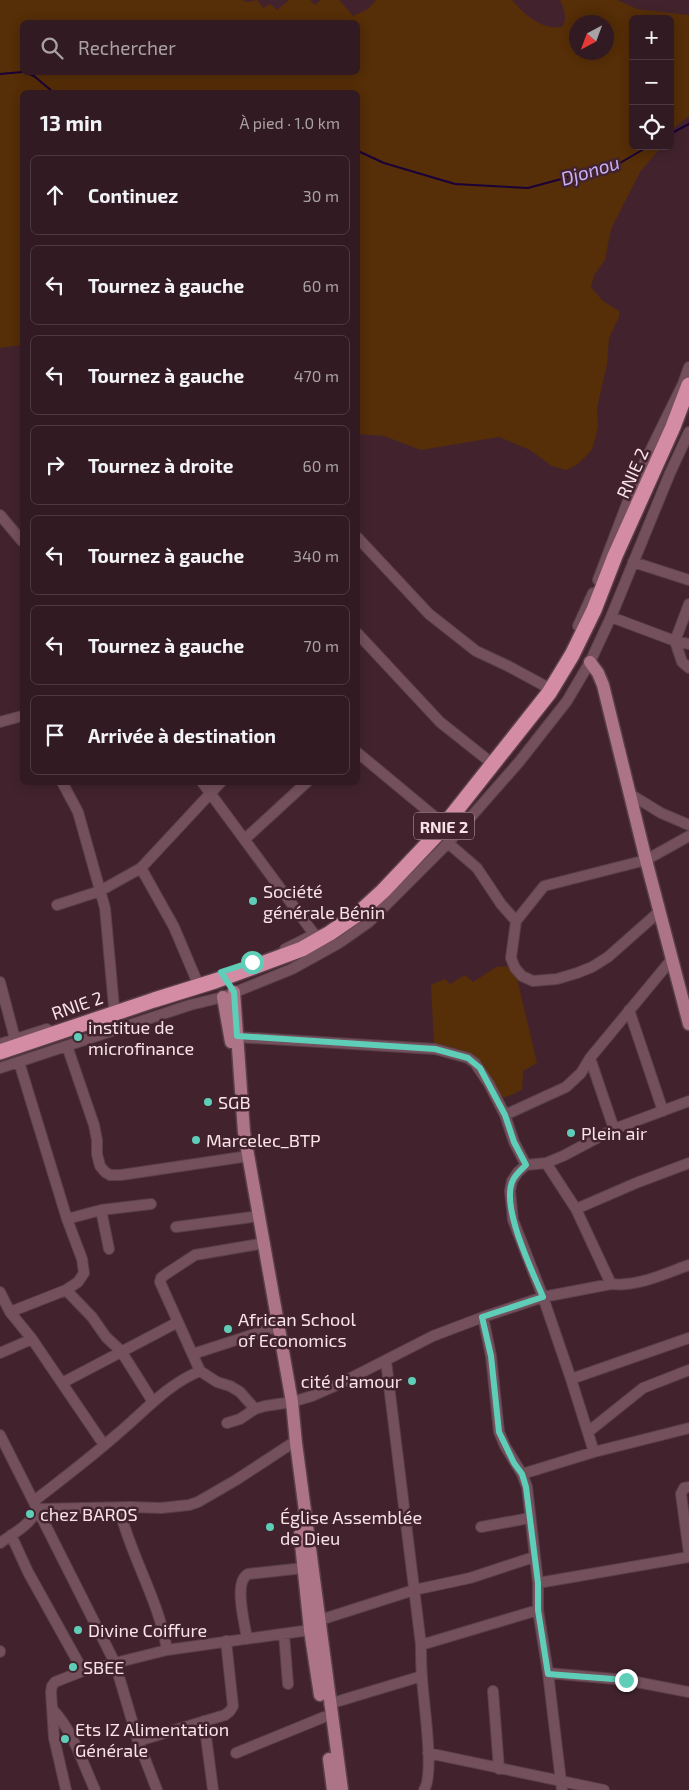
<!DOCTYPE html>
<html lang="fr">
<meta charset="utf-8">
<style>
body{margin:0;font-family:"Exo 2",sans-serif;background:#3d272f;color:#f1f3f6}
.controls{position:absolute;right:15px;top:15px;display:grid;overflow:hidden;border-radius:8px;box-shadow:0 2px 12px #0003}
.controls button{width:45px;height:45px;display:grid;place-items:center;padding:0;border:0;border-bottom:1px solid #4d3840;background:#321a22;color:#f1f3f6;font:25px sans-serif}
.compass{position:absolute;left:569px;top:15px;width:45px;height:45px;border-radius:50%;background:#321a22;box-shadow:0 2px 12px #0003;rotate:221deg}
.stop{position:absolute;width:15px;height:15px;margin:-11px;border:4px solid #5eceb8;border-radius:50%;background:#fff}
.stop.end{background:#5eceb8;border-color:#fff;box-shadow:0 1px 5px #0008}
.list{margin:0;padding:0;list-style:none}
h2{display:flex;justify-content:space-between;align-items:center;height:65px;margin:0;padding:0 20px;font-size:21px}
h2 small{font-size:16px;font-weight:400;color:#a8a1a5}
.list li{display:grid;grid-template-columns:32px 1fr auto;gap:15px;align-items:center;box-sizing:border-box;height:80px;margin:0 10px 10px;padding:0 10px;border:1px solid #4d3840;border-radius:8px}
.list b{display:block;font-size:19px;white-space:nowrap}
.list em{font-size:16px;font-style:normal;color:#a8a1a5}
.icon{flex:none;width:28px;height:28px;fill:none;stroke:currentColor;stroke-width:2;stroke-linecap:round;stroke-linejoin:round}
.map{position:relative;flex:none;width:689px;height:1790px;overflow:hidden}
.search{position:absolute;background:#321a22;box-shadow:0 2px 12px #0003;left:20px;top:20px;width:340px;height:55px;display:flex;align-items:center;gap:12px;box-sizing:border-box;padding:0 18px;border-radius:8px;color:#a8a1a5;font-size:19px}
.panel{position:absolute;background:#321a22;box-shadow:0 2px 12px #0003;left:20px;top:90px;width:340px;height:695px;border-radius:8px}
.map>svg:first-child{display:block}
</style>
<div class="map">
<svg width="689" height="1790" viewBox="0 0 689 1790">
<rect width="100%" height="100%" fill="#42232d"/>
<!-- green -->
<path fill="#562e07" fill-rule="evenodd" d="M0,0H242L246,2L257,0L263,8L270,4L277,10L289,0H310L315,5L321,0H339L353,16L368,9L376,0H512C525,15 541,30 562,27C568,16 564,10 560,0H617L637,9L689,15V116L670,131V19H633V146H662L640,172L611,229L605,260L594,275L591,287L603,301L619,311V317L609,338L607,364L597,408L598,427L592,450L578,464L566,470L552,466L530,450L499,437L421,450L384,436L358,434V92H22V345L0,348ZM358,22V72H22V22ZM606,22V52H576V22Z
M514,966L537,1063L523,1071L522,1090L504,1098L492,1085L476,1060L434,1043L431,985L445,979L450,984L465,975L473,982L496,967Z"/>
<g fill="none" stroke-linecap="round" stroke-linejoin="round">
<!-- stream -->
<path stroke="#1a0038" stroke-width="2" d="M24,72L34,76L53,92
M0,74L22,72
M670,134L689,124
M358,151L384,163L455,184L528,188L620,163L649,146"/>
<defs>
<path id="minor" d="M0,515L22,541
M358,538L429,614L476,651L508,666L545,686
M633,562L689,580
M598,580L636,480L683,384L689,367
M689,604L675,641L682,662L689,668
M611,617L675,641L689,644
M578,626L593,593
M358,634L440,722L489,761
M0,722L22,716
M358,753L440,821
M62,782L78,812L105,908L114,1007
M202,782L314,934
M630,794L661,813L689,825
M245,839L307,782
M448,843L477,868L501,904L516,921
M141,868L174,927L196,979
M57,905L100,891L141,868L221,782
M660,911L608,957L592,967L577,973L557,979L533,981L522,976L515,968L511,958L516,921L544,886L646,860L689,836
M285,949L315,934
M0,982L15,1039
M629,1010L663,1111
M237,1037L435,1049L468,1058L475,1063L489,1084L505,1115L514,1142L526,1165
M0,1044L47,1029
M67,1046L94,1125L97,1140V1154L100,1166L105,1172L110,1175H121L242,1157
M590,1058L614,1129
M0,1068L190,1005L223,997L292,969L339,943L369,922L448,843L519,762L567,701L590,662L611,617L670,473L689,432
M505,1115L566,1087L581,1073L590,1058L672,959
M546,1163L576,1209L611,1284
M576,1209L636,1183L689,1163
M101,1210L151,1204
M67,1219L101,1210L109,1249
M176,1227L252,1217
M265,1243L195,1255L166,1274L161,1278L160,1282L200,1371L217,1382L230,1386L240,1392L255,1409L265,1406L292,1402L312,1396L337,1385L433,1336L483,1317L543,1297L611,1284C637,1287 664,1274 689,1265
M66,1290L92,1317L106,1337L121,1351L153,1402
M0,1292L10,1312L32,1339L104,1445
M10,1312L66,1290L78,1282L84,1273L82,1259L67,1219L19,1062
M483,1317L491,1356L499,1432L505,1446L522,1474L527,1487L538,1583V1610L548,1673L562,1790
M0,1353L32,1339
M193,1354L279,1326
M386,1361L421,1645C421,1656 421,1666 422,1677C423,1700 435,1774 424,1790
M571,1379L689,1338
M62,1383L178,1322
M227,1423L240,1419L255,1409
M588,1432L643,1388L689,1370
M0,1435L115,1663L138,1741L157,1790
M594,1452L571,1379L543,1297L513,1220L510,1191L512,1181L518,1172L526,1165L546,1163L563,1156L614,1129L689,1101
M522,1474L594,1452L689,1428
M689,1487L684,1488L681,1494L689,1553
M34,1501C61,1480 89,1459 115,1436C143,1413 166,1385 200,1371
M119,1508C131,1557 159,1600 167,1650
M481,1527L530,1518
M11,1535L28,1572L83,1671
M0,1543C14,1533 30,1525 38,1509L130,1507L161,1508L189,1505L198,1502L236,1480L291,1444
M538,1583L689,1557
M284,1634L288,1684
M247,1639C245,1624 233,1582 248,1574L304,1568
M421,1645L538,1610
M0,1651V1652
M548,1673L626,1680L689,1692
M493,1691L499,1769
M329,1704L422,1676
M53,1710C73,1731 83,1764 95,1790
M204,1721L213,1790
M138,1741L225,1715L230,1711L233,1706L226,1641
M236,1753L324,1717
M428,1753L604,1790
M66,1790L54,1738L51,1692L52,1686L55,1682L83,1671L167,1650L310,1630L320,1620L414,1590L470,1578L534,1557"/>
<path id="major" d="M590,662L598,673L603,685L646,860L689,1024
M234,992L244,1132L292,1402L296,1443L342,1790
M223,997L231,1042
M300,1534L310,1630L320,1695
M329,1759L333,1790"/>
<path id="highway" d="M0,1052L154,1000L215,981L302,949L330,933L359,913L383,891L439,832L549,693L572,655L594,610L615,556L673,427L689,385"/>
</defs>
<!-- minor casing -->
<use href="#minor" stroke="#593f49" stroke-width="12"/>
<!-- major casing -->
<use href="#major" stroke="#593f49" stroke-width="15"/>
<!-- highway casing -->
<use href="#highway" stroke="#593f49" stroke-width="18"/>
<!-- minor -->
<use href="#minor" stroke="#74505c" stroke-width="10"/>
<!-- major -->
<use href="#major" stroke="#ad7487" stroke-width="12"/>
<!-- highway -->
<use href="#highway" stroke="#d38ca3" stroke-width="15"/>
</g>
<g fill="none" stroke-linecap="round" stroke-linejoin="round">
<!-- route -->
<path stroke="#5eceb8" stroke-width="6" d="M252,962L221,972L234,992L237,1036L435,1049L468,1058L480,1068L505,1115L514,1142L526,1165C521,1170 516,1174 513,1180C500,1206 532,1270 543,1297L482,1317L491,1356L499,1432L514,1463L522,1474L526,1487L538,1583V1610L548,1674L626,1680"/>
</g>
<!-- markers -->
<g fill="#5eceb8" stroke="#42232d" stroke-width="2">
<circle cx="253" cy="901" r="5"/>
<circle cx="78" cy="1037" r="5"/>
<circle cx="208" cy="1102" r="5"/>
<circle cx="571" cy="1133" r="5"/>
<circle cx="196" cy="1140" r="5"/>
<circle cx="228" cy="1329" r="5"/>
<circle cx="412" cy="1381" r="5"/>
<circle cx="30" cy="1514" r="5"/>
<circle cx="270" cy="1527" r="5"/>
<circle cx="78" cy="1630" r="5"/>
<circle cx="73" cy="1667" r="5"/>
<circle cx="65" cy="1739" r="5"/>
</g>
<g text-anchor="middle" dominant-baseline="central" stroke-width="5" stroke-linejoin="round" paint-order="stroke">
<!-- shield labels -->
<rect fill="#42232d" stroke="#c2a9b1" stroke-width="1" x="414" y="812.5" width="60" height="27" rx="4"/>
<g font-size="16" font-weight="bold" fill="#f9e3e9">
<text x="444" y="826">RNIE 2</text>
</g>
<!-- street labels -->
<g font-size="18" fill="#f9e3e9" stroke="#42232d">
<text transform="translate(632 473) rotate(-66)">RNIE 2</text>
<text transform="translate(77 1005) rotate(-19)">RNIE 2</text>
</g>
<!-- poi labels -->
<g font-size="18" fill="#f9e3e9" stroke="#42232d" text-anchor="start">
<text x="263" y="891">Société<tspan x="263" dy="21">générale Bénin</tspan></text>
<text x="88" y="1027">institue de<tspan x="88" dy="21">microfinance</tspan></text>
<text x="218" y="1102">SGB</text>
<text x="581" y="1133">Plein air</text>
<text x="206" y="1140">Marcelec_BTP</text>
<text x="238" y="1319">African School<tspan x="238" dy="21">of Economics</tspan></text>
<text x="402" y="1381" text-anchor="end">cité d'amour</text>
<text x="40" y="1514">chez BAROS</text>
<text x="280" y="1517">Église Assemblée<tspan x="280" dy="21">de Dieu</tspan></text>
<text x="88" y="1630">Divine Coiffure</text>
<text x="83" y="1667">SBEE</text>
<text x="75" y="1729">Ets IZ Alimentation<tspan x="75" dy="21">Générale</tspan></text>
</g>
<!-- water labels -->
<g font-size="19" font-style="italic" fill="#c7aff8" stroke="#42232d">
<text transform="translate(590 170) rotate(-17)">Djonou</text>
</g>
</g>
</svg>
<div class="controls">
<button>+</button>
<button>−</button>
<button><svg class="icon" aria-label="locate" viewBox="0 0 24 24"><circle cx="12" cy="12" r="6"/><path d="M12 2v4M12 18v4M2 12h4M18 12h4"/></svg></button>
</div>
<svg class="compass" viewBox="-18 -18 36 36"><path d="M0-13l5 13h-10z" fill="#e53935"/><path d="M0 13l5-13h-10z" fill="#a8a1a5"/></svg>
<div class="stop" style="left:252px;top:962px"></div>
<div class="stop end" style="left:626px;top:1680px"></div>
<div class="search"><svg class="icon" aria-label="search" viewBox="0 0 24 24"><circle cx="10" cy="10" r="6"/><path d="M15 15l6 6"/></svg>Rechercher</div>
<section class="panel">
<h2>13 min<small>À pied · 1.0 km</small></h2>
<ul class="list">
<li><svg class="icon" aria-label="ahead" viewBox="0 0 24 24"><path d="M12 20V5M6 11l6-6 6 6"/></svg><div><b>Continuez</b></div><em>30 m</em></li>
<li><svg class="icon" aria-label="left" viewBox="0 0 24 24"><path d="M17 20v-9H6M10 6l-5 5 5 5"/></svg><div><b>Tournez à gauche</b></div><em>60 m</em></li>
<li><svg class="icon" aria-label="left" viewBox="0 0 24 24"><path d="M17 20v-9H6M10 6l-5 5 5 5"/></svg><div><b>Tournez à gauche</b></div><em>470 m</em></li>
<li><svg class="icon" aria-label="right" viewBox="0 0 24 24"><path d="M7 20v-9h11M14 6l5 5-5 5"/></svg><div><b>Tournez à droite</b></div><em>60 m</em></li>
<li><svg class="icon" aria-label="left" viewBox="0 0 24 24"><path d="M17 20v-9H6M10 6l-5 5 5 5"/></svg><div><b>Tournez à gauche</b></div><em>340 m</em></li>
<li><svg class="icon" aria-label="left" viewBox="0 0 24 24"><path d="M17 20v-9H6M10 6l-5 5 5 5"/></svg><div><b>Tournez à gauche</b></div><em>70 m</em></li>
<li><svg class="icon" aria-label="arrive" viewBox="0 0 24 24"><path d="M6 21V4h12l-3 4 3 4H6"/></svg><div><b>Arrivée à destination</b></div></li>
</ul>
</section>
</div>
